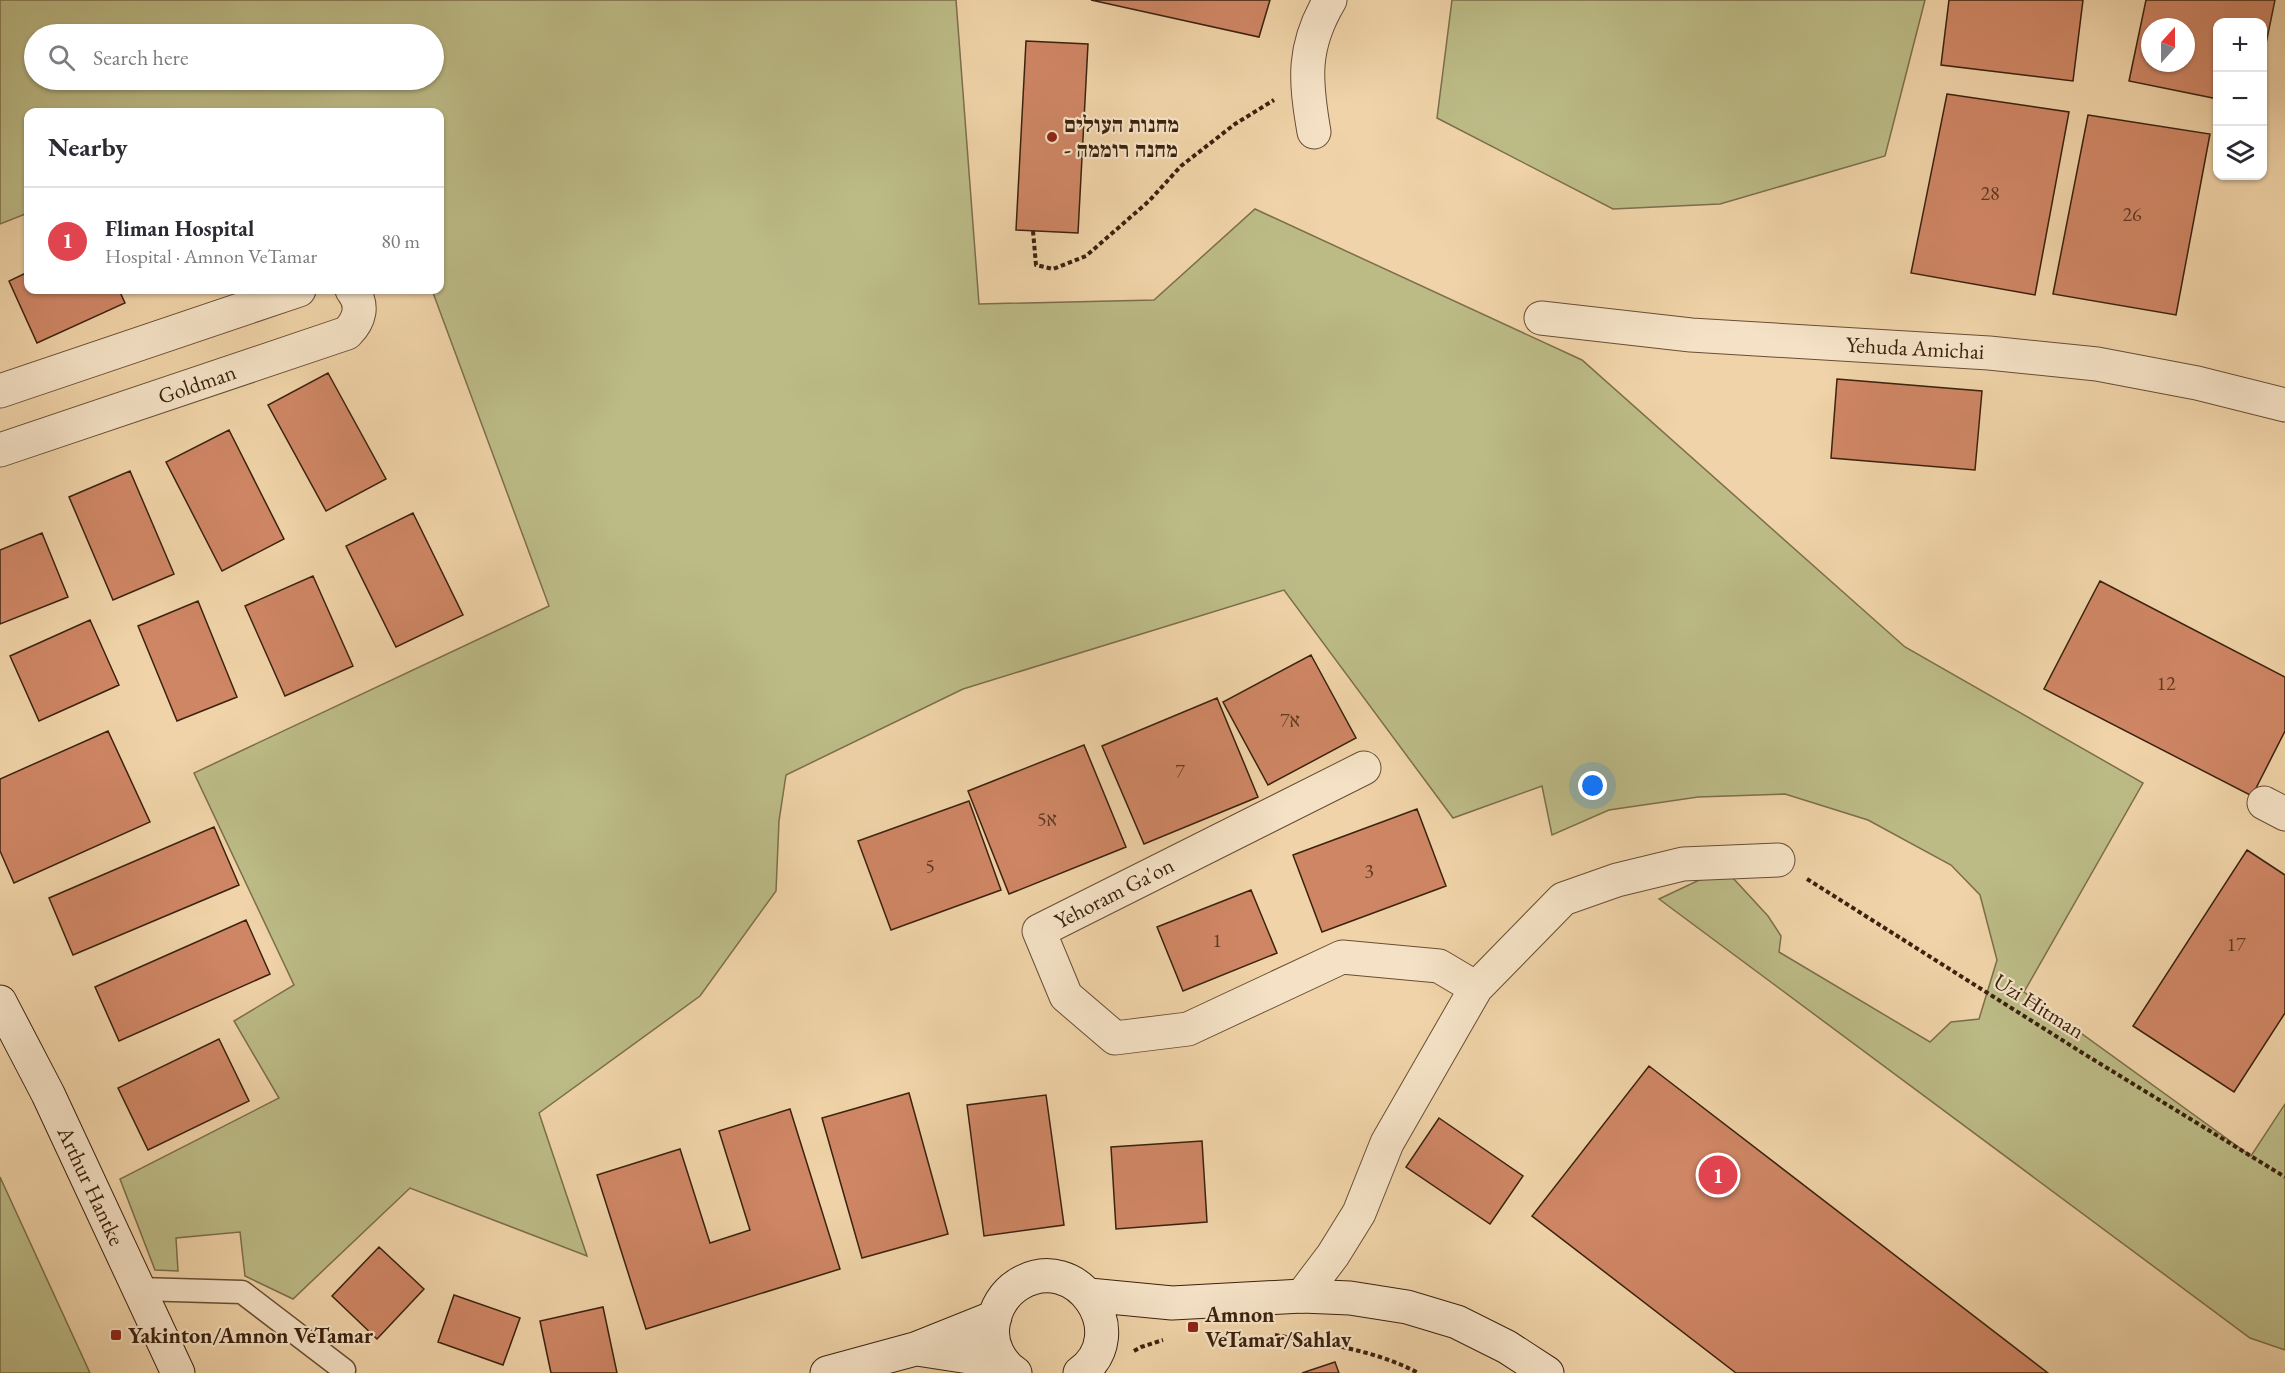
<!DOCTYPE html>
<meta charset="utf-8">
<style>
body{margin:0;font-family:"EB Garamond","Frank Ruhl Libre",serif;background:#f7f7f7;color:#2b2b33}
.controls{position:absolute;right:18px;top:18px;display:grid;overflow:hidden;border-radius:12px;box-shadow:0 2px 4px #0004}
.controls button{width:54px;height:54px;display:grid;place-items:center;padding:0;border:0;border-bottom:2px solid #e1e1e2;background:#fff;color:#2b2b33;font:30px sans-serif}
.compass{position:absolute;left:2141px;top:18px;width:54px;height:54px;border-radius:50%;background:#fff;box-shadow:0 2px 4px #0004;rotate:21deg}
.you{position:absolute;left:1593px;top:786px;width:21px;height:21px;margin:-15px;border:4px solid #fff;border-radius:50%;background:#1a73e8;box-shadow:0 0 0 9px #1a73e833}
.badge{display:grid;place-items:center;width:39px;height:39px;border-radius:50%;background:#ea580c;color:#fff;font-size:20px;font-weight:700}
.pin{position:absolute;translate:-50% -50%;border:3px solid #fff;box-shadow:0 2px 6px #0006}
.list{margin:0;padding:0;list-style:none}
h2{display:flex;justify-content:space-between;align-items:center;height:78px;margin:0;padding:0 24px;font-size:26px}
h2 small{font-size:20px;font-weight:400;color:#7c7c81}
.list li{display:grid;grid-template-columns:39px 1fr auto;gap:18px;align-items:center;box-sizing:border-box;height:108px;padding:0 24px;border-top:2px solid #e1e1e2}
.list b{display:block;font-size:22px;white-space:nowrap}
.list p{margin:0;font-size:20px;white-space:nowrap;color:#7c7c81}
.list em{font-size:20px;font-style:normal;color:#7c7c81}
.icon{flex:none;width:33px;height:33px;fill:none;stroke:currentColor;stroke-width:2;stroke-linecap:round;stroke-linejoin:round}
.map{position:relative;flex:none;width:2285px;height:1373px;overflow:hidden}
.search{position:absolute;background:#fff;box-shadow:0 2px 4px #0004;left:24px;top:24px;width:420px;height:66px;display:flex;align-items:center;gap:15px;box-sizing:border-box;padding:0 21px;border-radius:33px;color:#7c7c81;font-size:22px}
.panel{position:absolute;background:#fff;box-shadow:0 2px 4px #0004;left:24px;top:108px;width:420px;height:186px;border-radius:12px}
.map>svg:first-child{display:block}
</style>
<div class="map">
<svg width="2285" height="1373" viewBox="0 0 2285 1373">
<rect width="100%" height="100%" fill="#f0d3a8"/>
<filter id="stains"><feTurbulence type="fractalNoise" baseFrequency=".00333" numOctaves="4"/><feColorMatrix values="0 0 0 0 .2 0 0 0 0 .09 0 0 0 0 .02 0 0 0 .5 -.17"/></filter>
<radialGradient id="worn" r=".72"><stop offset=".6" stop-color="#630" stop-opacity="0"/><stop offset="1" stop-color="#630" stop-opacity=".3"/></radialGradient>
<!-- green -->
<path fill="#bcbb86" stroke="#7c6e4a" stroke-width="1.5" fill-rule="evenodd" d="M0,0H956L979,304L1154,300L1255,209L1582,360L1905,647L2143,783L2024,992L2251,1156L2285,1104V1350L2250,1338L1659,899L1710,875L1732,877L1768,916L1781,936L1779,952L1930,1042L1951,1022L1979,1019L1997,960L1980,895L1951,865L1868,820L1785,794L1698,797L1609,810L1552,835L1542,786L1453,818L1284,590L963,689L786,775L779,821L776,891L700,996L539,1113L587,1256L410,1188L293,1299L245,1276L240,1232L176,1238L178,1271L155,1270L120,1179L279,1098L234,1021L294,985L194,773L549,606L432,290H440V112H28V213L0,224ZM34,34H434V80H34Z
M1452,0H1925L1885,156L1720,204L1613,209L1437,118Z
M0,1177L90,1373H0Z"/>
<!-- building -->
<path fill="#cf8665" stroke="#3b220e" stroke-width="1.5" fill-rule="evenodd" d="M1091,0H1270L1259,37Z
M1949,0H2083L2073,81L1941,65Z
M2146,0H2275L2262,63V22H2218V99L2129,81ZM2150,27H2186V63H2150Z
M1026,41L1088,44L1078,233L1016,230Z
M1947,94L2069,112L2035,295L1911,273Z
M2088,115L2210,134L2176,315L2053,294Z
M28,272V290H119L125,303L37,343L9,281Z
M328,373L386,479L326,511L268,405Z
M1837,379L1982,391L1975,470L1831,458Z
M229,430L284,539L222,571L166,462Z
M130,471L174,574L113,600L69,497Z
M413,513L463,615L396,647L346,546Z
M42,533L68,597L0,624V550Z
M313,576L353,666L285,696L245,606Z
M2100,581L2285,677V731L2252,796L2044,689Z
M198,601L237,697L177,721L138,626Z
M90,620L119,685L39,721L10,656Z
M1311,655L1356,738L1268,785L1223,702Z
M1217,698L1258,797L1144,844L1102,746Z
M108,731L150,822L14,883L0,851V779Z
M1084,745L1126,847L1009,894L968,791Z
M969,801L1001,890L891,930L858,841Z
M1417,809L1446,886L1322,932L1293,855Z
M214,827L239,885L73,955L49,898Z
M2247,850L2285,875V1013L2234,1092L2133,1026Z
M1251,890L1277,953L1183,991L1157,927Z
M246,920L270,974L119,1041L95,987Z
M219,1039L249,1101L148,1150L118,1088Z
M1649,1066L2048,1373H1736L1532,1216Z
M909,1093L948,1234L862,1258L822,1118Z
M1046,1095L1064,1225L984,1236L967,1105Z
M790,1109L840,1269L646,1329L597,1175L680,1149L710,1243L750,1230L719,1131Z
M1439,1118L1523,1176L1490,1224L1406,1167Z
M1202,1141L1207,1222L1116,1229L1111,1147Z
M379,1247L424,1289L377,1339L332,1296Z
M454,1295L520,1318L503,1365L438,1342Z
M603,1307L617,1373H551L540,1321Z
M1335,1362L1339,1373H1302Z"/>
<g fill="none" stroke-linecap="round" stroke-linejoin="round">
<defs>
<path id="lane" d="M139,1289L242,1292L344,1370"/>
<path id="street" d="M1314,132C1305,80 1302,47 1330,0
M1541,318L1691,335L1989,353L2097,364L2197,383L2285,405
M0,391L299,290
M0,450L347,333C360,320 364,305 352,290
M1364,768L1039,931L1066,996L1115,1038L1188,1029L1342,957L1439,966L1476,988
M2264,803L2285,814
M1302,1296L1333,1255L1359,1213L1387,1143L1476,988L1563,899L1617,880L1683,864L1778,860"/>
<path id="secondary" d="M0,1002L48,1094L178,1373
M1089,1295L1172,1303L1302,1296L1350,1298L1407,1307L1457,1322L1507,1347L1547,1373
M917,1349L1002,1362
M827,1373L915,1349L995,1317
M1015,1373C1000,1363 990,1344 993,1325C995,1309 1004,1293 1019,1284C1077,1249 1134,1334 1080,1373"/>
</defs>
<!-- lane casing -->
<use href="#lane" stroke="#684e34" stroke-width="25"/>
<!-- street casing -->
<use href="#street" stroke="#684e34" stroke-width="35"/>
<!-- secondary casing -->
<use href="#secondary" stroke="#3b220e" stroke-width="35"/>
<!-- path -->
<path stroke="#3b220e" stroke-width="4" stroke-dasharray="4.5 3" stroke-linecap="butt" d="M1033,231L1036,265L1053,269L1086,256L1149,201L1181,166L1235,124L1274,100
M1807,879L2081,1052L2285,1177
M1275,1335C1322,1343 1376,1350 1418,1373
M1134,1351L1141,1347L1163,1340"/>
<!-- lane -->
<use href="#lane" stroke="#f5e2c6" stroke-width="22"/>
<!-- street -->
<use href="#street" stroke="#f5e2c6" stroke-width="33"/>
<!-- secondary -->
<use href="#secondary" stroke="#f5e2c6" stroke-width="33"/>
</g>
<!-- markers -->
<g fill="#8f2418" stroke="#f5e2c6" stroke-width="2">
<circle cx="1052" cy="137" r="6"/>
<rect x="1187" y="1321" width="12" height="12" rx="3"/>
<rect x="110" y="1329" width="12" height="12" rx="3"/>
</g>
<g text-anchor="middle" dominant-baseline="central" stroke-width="4.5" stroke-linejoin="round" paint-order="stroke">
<!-- number labels -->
<g font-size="20" fill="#603b24">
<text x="1990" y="193">28</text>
<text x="2132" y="214">26</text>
<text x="2166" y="683">12</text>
<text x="1290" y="720">7א</text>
<text x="1180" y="771">7</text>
<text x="1047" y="819">5א</text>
<text x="930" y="866">5</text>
<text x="1369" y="871">3</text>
<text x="1217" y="940">1</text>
<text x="2236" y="944">17</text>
</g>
<!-- poi labels -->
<g font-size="22" font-weight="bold" fill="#3b220e" stroke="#f5e2c6" text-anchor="start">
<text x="1064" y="124">מחנות העולים<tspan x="1064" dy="25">- מחנה רוממה</tspan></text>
<text x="1205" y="1314">Amnon<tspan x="1205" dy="25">VeTamar/Sahlav</tspan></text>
<text x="128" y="1335">Yakinton/Amnon VeTamar</text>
</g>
<!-- street labels -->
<g font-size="22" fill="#3b220e" stroke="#f5e2c6">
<text transform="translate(1915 348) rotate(3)">Yehuda Amichai</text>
<text transform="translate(197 384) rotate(-19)">Goldman</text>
<text transform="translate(1114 893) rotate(-27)">Yehoram Ga'on</text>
<text transform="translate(2039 1006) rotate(32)">Uzi Hitman</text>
<text transform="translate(91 1186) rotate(65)">Arthur Hantke</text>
</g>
</g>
<rect width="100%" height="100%" filter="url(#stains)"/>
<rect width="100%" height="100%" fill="url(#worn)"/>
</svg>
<div class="controls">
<button>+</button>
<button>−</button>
<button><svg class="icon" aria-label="layers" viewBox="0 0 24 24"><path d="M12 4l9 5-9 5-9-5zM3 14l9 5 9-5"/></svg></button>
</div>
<svg class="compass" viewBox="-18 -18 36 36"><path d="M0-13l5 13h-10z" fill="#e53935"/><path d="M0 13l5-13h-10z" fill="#7c7c81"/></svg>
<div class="you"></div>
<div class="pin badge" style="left:1718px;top:1175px;background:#e0444e">1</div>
<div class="search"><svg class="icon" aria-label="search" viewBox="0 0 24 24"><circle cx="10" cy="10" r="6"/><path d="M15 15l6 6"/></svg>Search here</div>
<section class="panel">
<h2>Nearby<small></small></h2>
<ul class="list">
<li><span class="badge" style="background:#e0444e">1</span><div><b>Fliman Hospital</b><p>Hospital · Amnon VeTamar</p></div><em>80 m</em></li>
</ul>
</section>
</div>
